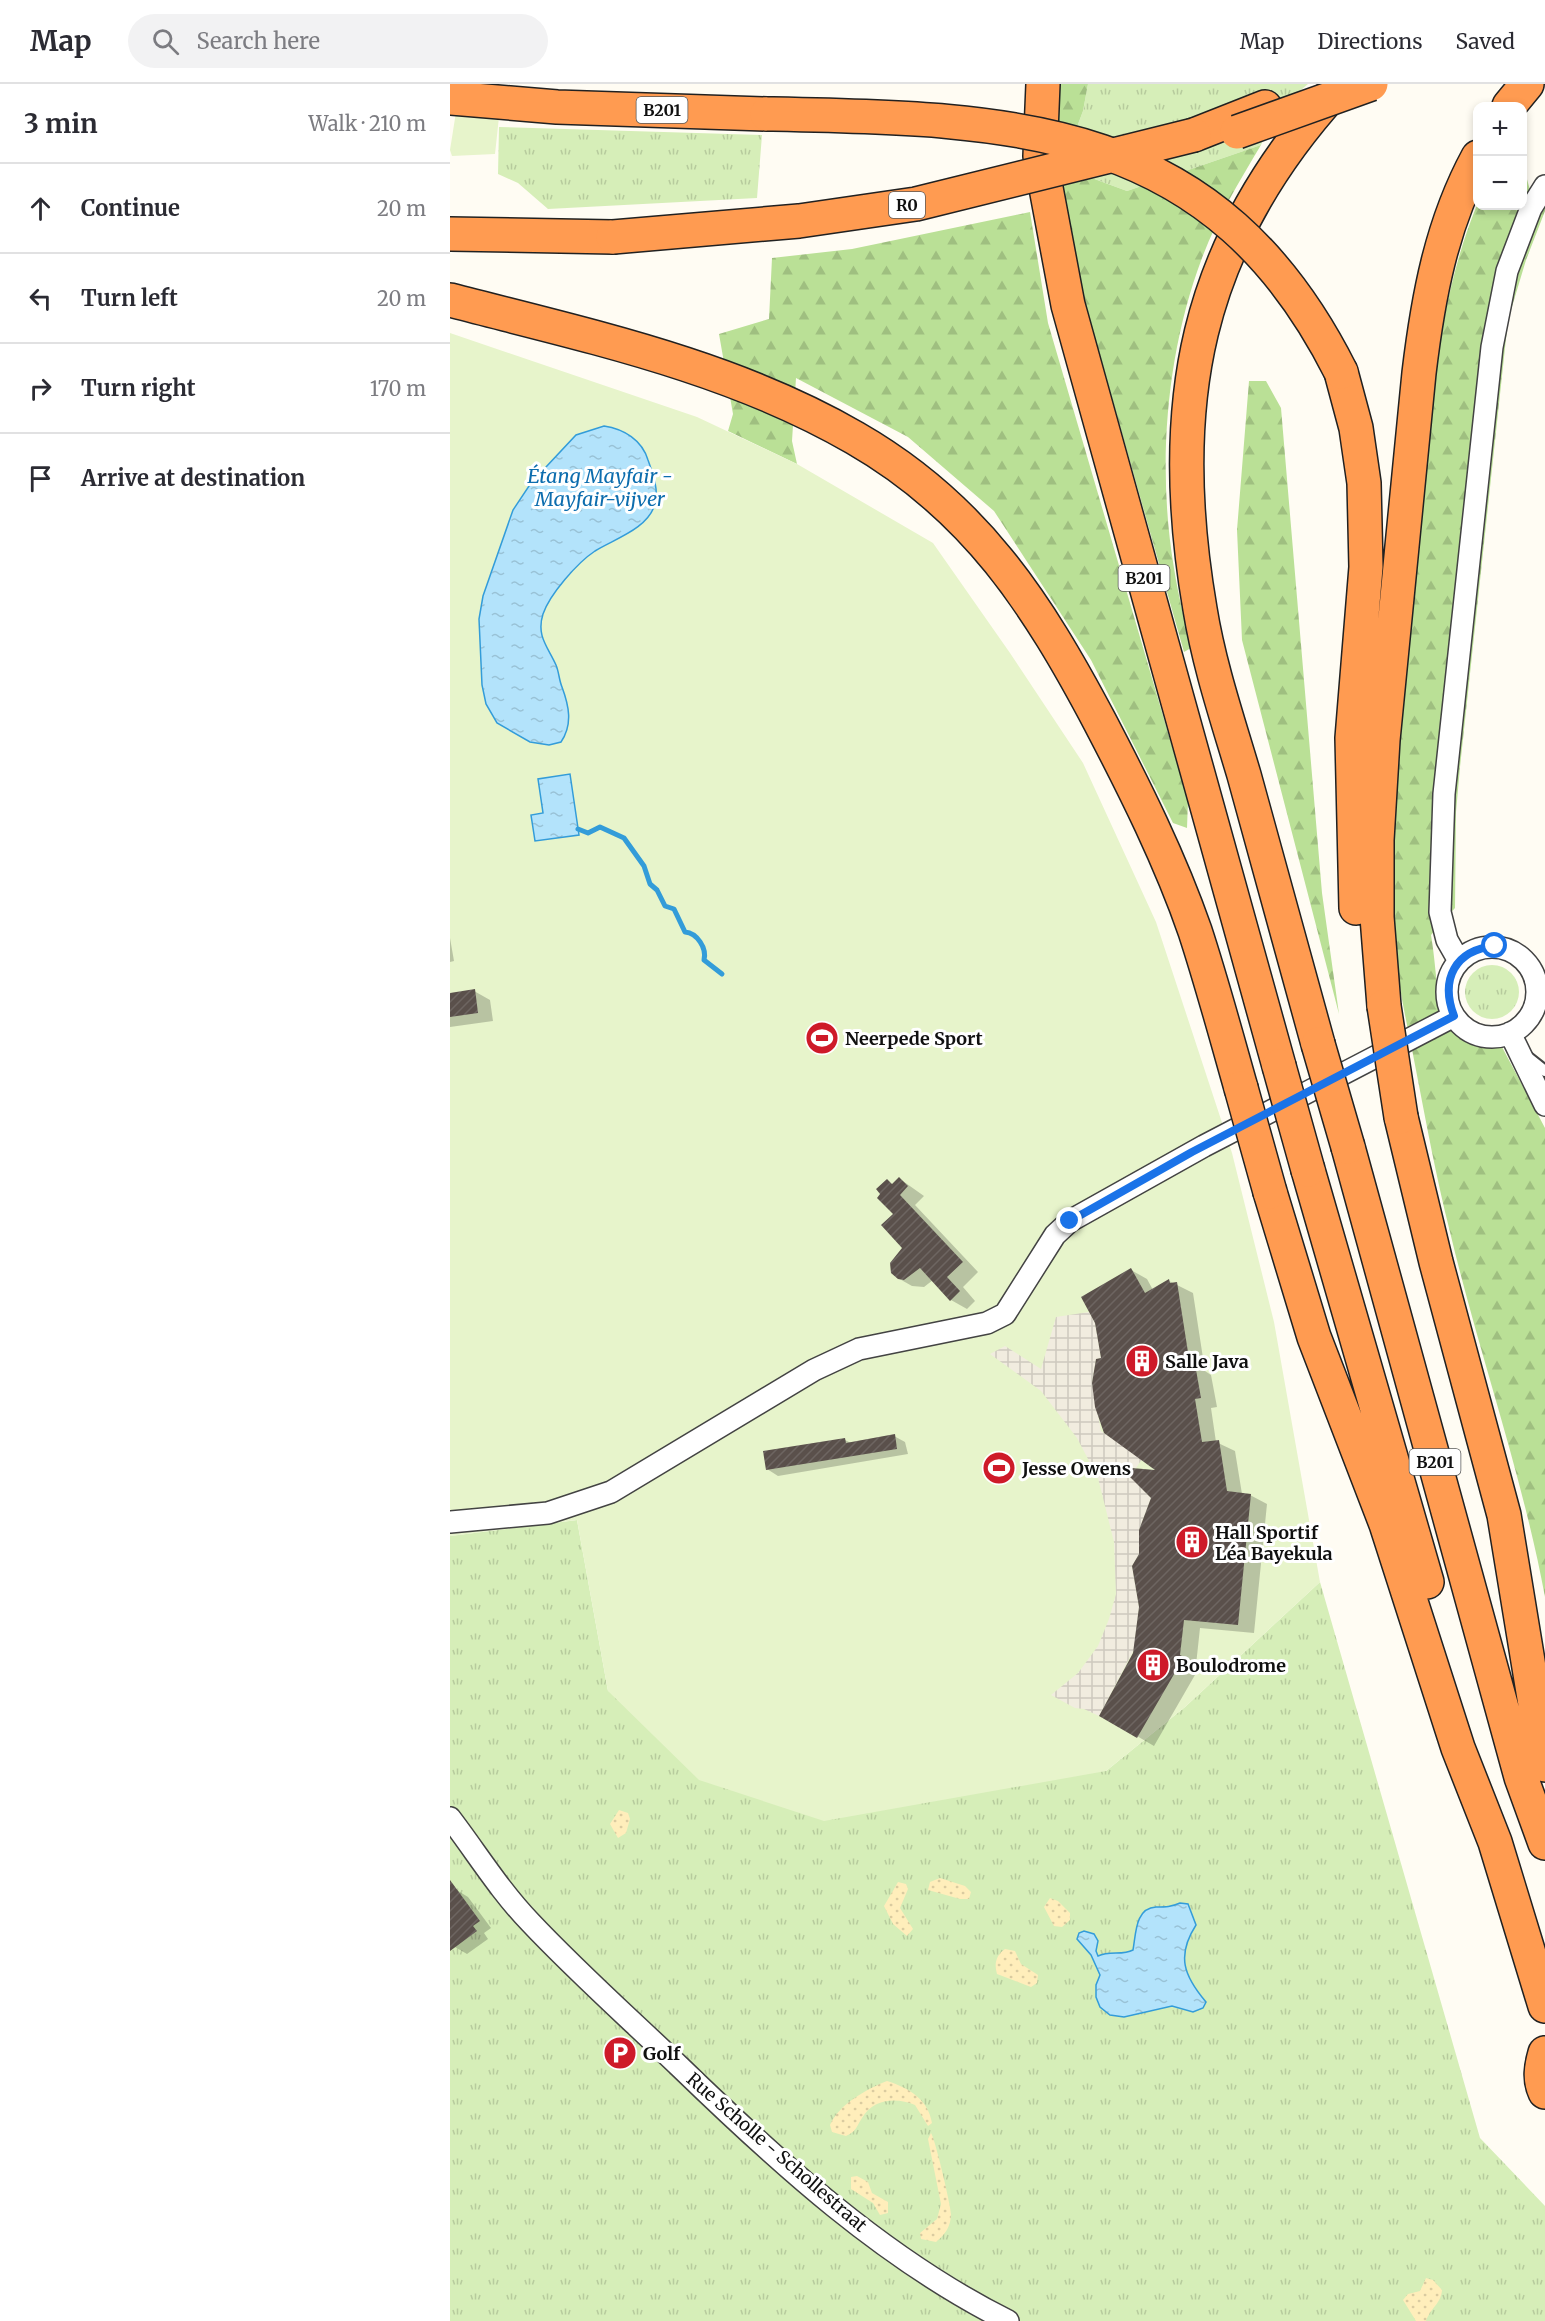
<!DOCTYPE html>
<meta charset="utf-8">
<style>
body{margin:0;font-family:Merriweather,serif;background:#f2f2f3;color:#2b2b33}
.controls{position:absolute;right:18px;top:18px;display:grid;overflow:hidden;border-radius:12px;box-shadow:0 3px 9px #0003}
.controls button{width:54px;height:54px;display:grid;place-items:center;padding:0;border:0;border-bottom:2px solid #e1e1e2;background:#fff;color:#2b2b33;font:30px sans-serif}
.stop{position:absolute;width:18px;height:18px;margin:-14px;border:4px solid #1a73e8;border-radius:50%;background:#fff}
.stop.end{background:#1a73e8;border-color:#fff;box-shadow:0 2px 6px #0008}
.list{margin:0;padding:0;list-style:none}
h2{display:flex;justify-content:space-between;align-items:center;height:78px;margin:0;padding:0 24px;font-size:26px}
h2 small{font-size:20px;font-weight:400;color:#7c7c81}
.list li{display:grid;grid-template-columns:39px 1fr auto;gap:18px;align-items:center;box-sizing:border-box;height:90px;padding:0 24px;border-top:2px solid #e1e1e2}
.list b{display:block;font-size:22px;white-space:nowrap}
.list em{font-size:20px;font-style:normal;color:#7c7c81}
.icon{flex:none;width:33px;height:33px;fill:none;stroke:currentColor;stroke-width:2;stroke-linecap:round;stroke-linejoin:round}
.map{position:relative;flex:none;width:1095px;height:2237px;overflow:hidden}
header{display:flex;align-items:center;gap:36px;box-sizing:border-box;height:84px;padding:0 30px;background:#fff;border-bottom:2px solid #e1e1e2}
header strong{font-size:28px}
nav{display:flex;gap:33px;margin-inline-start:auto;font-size:21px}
.search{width:420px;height:54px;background:#f2f2f3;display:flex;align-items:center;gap:15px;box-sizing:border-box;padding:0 21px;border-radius:33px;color:#7c7c81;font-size:22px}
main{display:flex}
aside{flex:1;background:#fff}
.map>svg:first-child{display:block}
</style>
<header>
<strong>Map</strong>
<div class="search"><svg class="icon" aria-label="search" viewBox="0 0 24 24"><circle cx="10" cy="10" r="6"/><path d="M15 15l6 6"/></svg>Search here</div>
<nav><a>Map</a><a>Directions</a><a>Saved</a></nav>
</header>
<main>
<aside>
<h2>3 min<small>Walk · 210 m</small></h2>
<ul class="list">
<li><svg class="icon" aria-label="ahead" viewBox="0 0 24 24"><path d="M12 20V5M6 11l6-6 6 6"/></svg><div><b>Continue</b></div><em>20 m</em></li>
<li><svg class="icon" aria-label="left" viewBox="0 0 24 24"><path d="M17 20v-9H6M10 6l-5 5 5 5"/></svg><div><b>Turn left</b></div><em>20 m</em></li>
<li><svg class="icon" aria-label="right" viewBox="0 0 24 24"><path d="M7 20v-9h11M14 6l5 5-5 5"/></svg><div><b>Turn right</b></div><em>170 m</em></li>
<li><svg class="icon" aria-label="arrive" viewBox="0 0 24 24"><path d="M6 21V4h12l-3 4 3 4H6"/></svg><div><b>Arrive at destination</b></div></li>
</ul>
</aside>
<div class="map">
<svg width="1095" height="2237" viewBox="0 0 1095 2237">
<defs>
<pattern id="grass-tufts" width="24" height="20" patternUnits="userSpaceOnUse" patternTransform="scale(1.5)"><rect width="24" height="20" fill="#d6eeb8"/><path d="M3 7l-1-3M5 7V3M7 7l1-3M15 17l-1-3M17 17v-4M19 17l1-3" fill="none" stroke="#b7cb9d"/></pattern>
<pattern id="forest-firs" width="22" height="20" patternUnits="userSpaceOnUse" patternTransform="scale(1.5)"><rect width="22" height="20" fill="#bae096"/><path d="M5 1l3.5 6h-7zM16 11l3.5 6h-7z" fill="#9fbf80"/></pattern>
<pattern id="sand-dots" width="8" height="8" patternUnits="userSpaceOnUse" patternTransform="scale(1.5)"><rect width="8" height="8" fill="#feb"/><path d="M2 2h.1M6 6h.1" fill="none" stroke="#dacba0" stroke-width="1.8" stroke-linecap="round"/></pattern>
<pattern id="plaza-grid" width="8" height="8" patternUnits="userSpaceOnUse" patternTransform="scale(1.5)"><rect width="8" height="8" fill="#f1ecdf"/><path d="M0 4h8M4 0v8" fill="none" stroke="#cec9be"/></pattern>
<pattern id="water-ripples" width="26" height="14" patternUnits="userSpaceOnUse" patternTransform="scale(1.5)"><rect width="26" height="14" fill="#b3e3fb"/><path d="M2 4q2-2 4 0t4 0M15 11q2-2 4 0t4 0" fill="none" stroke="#99c2d6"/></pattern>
<pattern id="building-hatch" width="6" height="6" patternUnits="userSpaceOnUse" patternTransform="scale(1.5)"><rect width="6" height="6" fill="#5a504b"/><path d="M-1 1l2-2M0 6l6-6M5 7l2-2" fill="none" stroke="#6d6561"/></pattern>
</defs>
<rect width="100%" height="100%" fill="#fffcf3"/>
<!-- grass -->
<path fill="url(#grass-tufts)" d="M638,0H858L826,27L811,61L677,107L612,83L633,27Z
M49,43L312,51L307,114L98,125L68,99L48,90Z
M1015 908a27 27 0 1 1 54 0a27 27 0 1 1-54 0Z
M127,1436L158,1607L656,1687L735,1623L870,1498L1030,2054L1095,2122V2237H0V1452Z"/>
<!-- forest -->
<path fill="url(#forest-firs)" d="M607,0H638L633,27L612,83L677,107L811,61C789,98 767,134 752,174C716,269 707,384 724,484C728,511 735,537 741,564L734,568L610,130L606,13Z
M1073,81L1080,106L1095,119V127L1076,176L1058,236L1010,683L1006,728L1005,824L981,851C991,909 979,953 1052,963L1095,1044V1513C1072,1389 1029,1270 1000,1148C986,1093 976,1037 965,981C960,953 953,925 949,897C931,751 956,601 969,456C980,344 984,226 1027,121L1072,122Z
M580,128L598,239L738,717L737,744L723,739L641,576L544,427L458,353L346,294L342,357L347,380L278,347L283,330L269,250L319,235L322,174L402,165Z
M799,297H816L831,324L872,809L889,930L792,556L787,446Z"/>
<!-- sand -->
<path fill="url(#sand-dots)" d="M169,1726L178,1729L180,1735L176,1749L168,1754L160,1740Z
M490,1794L515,1802L521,1808L519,1815H510L478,1806L480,1798Z
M448,1798L456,1800L458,1805L450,1824L463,1845L457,1852L443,1840L434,1822Z
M600,1814L608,1817L620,1829V1836L612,1843L604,1842L594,1823Z
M555,1865L565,1867L571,1880L588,1891L587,1899L581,1903L547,1890C544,1880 546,1871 555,1865Z
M437,1997C459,2004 478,2015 482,2039L478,2042L465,2021C446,2013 423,2015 412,2034C406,2043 407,2047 396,2052L382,2048L380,2041C389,2020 417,2005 437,1997Z
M481,2049C485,2054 501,2122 501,2130C501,2142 495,2151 486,2158L471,2155L470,2149L487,2135L491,2120L478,2055Z
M407,2092L418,2098L422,2109L438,2118V2129L430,2131L423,2119L401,2105V2093Z
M976,2194L983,2196L992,2206C991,2220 981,2223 976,2237H966L953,2216L958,2210L970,2207Z"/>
<!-- pitch -->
<path fill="#e7f4cb" d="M6,28L49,33L45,70L2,72L0,66Z
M0,249L247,333L347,380L483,459L560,569L633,679L706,838L782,1069L824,1238L870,1498L735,1623L656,1687L374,1737L249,1696L158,1607L127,1436L0,1452Z"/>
<!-- plaza -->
<path fill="url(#plaza-grid)" d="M639,1228L645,1239L651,1274L646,1275L642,1299L651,1347L692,1375L686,1384L671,1383L701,1414L689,1446V1470L682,1482L689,1523L685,1555L689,1556L649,1632L634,1625L625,1624L601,1611L628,1589L648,1562L659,1535L666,1510L664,1458L648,1394L627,1354L591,1307L540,1270L555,1262L591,1285L606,1233Z"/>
<!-- water -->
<path fill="url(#water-ripples)" stroke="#339cd9" stroke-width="1.5" d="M154,342C174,345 192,356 198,376C203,390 209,406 205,420C198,445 164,455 145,467C127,479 100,510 93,530C86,552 98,563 106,581C109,588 109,596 112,603C119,622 123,640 111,658L99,661L80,658L47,639L36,620L32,601L29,535L33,512L63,426L81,399L126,351Z
M120,690L129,751L85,757L81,731L93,729L88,695Z
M730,1819L738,1820L746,1841C726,1872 734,1892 756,1918L753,1924L743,1928L722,1922L674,1933L660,1931L650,1923L646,1913V1901L650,1891L641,1871L627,1855L629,1849L634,1847L644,1850L648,1857L646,1867L648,1872C660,1866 672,1872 683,1866C686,1850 685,1824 706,1823C716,1823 721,1823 730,1819Z"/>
<!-- shadow -->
<path fill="#0003" d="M0,854L4,877L0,878Z
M24,907L40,916L43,937L0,943V910Z
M450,1095L474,1112L465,1121L528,1188L513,1203L525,1217L517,1225L501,1216L483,1196L474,1203L462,1202L446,1193L454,1164L445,1130L443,1101Z
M681,1186L697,1195L703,1206L719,1197L743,1209L755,1287L761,1291L767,1323L761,1324L766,1358L785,1367L792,1410L800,1411L817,1420L804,1549L750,1544L746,1581L749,1584L704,1662L651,1631L685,1569L690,1523V1470L711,1388L652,1275Z
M444,1352L455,1358L458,1370L328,1392L317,1385L395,1356L401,1359Z
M0,1802L18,1813L41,1844L34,1849L38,1855L17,1870L5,1863L0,1856Z"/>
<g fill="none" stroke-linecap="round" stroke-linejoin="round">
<!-- stream -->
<path stroke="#339cd9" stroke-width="5" d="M128,745L138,749L150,743L174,754L194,782L200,800L207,806L215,822L224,825L235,848C247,849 257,864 254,876L272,890"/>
</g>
<!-- building -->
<path fill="url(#building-hatch)" d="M25,905L28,929L0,933V909Z
M449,1093L458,1102L450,1111L513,1178L497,1193L510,1207L500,1217L470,1184L454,1196L448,1195L441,1189L440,1179L452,1164L431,1141L443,1130L427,1114L430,1110L426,1105L437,1095L442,1100Z
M681,1184L695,1209L719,1195L720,1199L727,1198L740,1281L745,1280L751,1314L745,1315L752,1358L769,1356L777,1407L801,1410L788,1541L734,1536L730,1571L734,1573L687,1654L649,1632L683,1569L689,1523L682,1482L689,1470V1446L701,1414L670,1383L705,1386L654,1349L645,1323L642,1299L646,1275L651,1274L645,1239L631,1213Z
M445,1350L447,1365L316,1386L313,1367L395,1354L396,1359Z
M0,1796L30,1837L23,1842L27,1847L0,1867Z"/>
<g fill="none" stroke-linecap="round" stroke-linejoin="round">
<defs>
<path id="lane" d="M1076,972L1095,987"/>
<path id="street" d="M997 908a45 45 0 1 1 90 0a45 45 0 1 1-90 0Z
M1009,877L997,856L990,828L994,710L1042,263L1057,187L1081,124L1095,102
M1060,949L1095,1021
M0,1438L98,1429L161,1408L364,1286L409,1265L537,1239L555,1230L605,1151L620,1137L754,1062L1004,932
M0,1734C26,1768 50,1807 80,1838C128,1889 180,1935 230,1983C329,2079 434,2175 558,2237"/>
<path id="highway" d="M593,0L590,72L618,221L829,982
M0,14L107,23L317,30
M1059,22L1077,0
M744,51L815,23
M0,150L163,153
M0,216C138,252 281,282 405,354C525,423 587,519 650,638C685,705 720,775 745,847C762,899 776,951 791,1004
M891,288L906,344L914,399L916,483L902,654L906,824
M934,922L927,833V756L933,656L969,289C978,214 991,141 1028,73
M868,960C843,871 819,781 794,691C778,637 759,581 750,525C715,322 744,163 884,8
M951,1033L986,1178L1054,1431L1095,1681
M898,1063L1071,1693L1095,1759
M858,1086L977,1498
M820,1108L864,1253L936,1440L1008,1664L1045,1758L1095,1922
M1095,1969C1091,1983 1089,1995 1095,2008"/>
</defs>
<!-- lane casing -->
<use href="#lane" stroke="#434343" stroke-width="14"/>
<!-- street casing -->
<use href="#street" stroke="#434343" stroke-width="24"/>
<!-- highway casing -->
<use href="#highway" stroke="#212121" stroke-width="36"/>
<!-- lane -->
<use href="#lane" stroke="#fff" stroke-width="10"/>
<!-- street -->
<use href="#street" stroke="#fff" stroke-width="21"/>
<!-- highway -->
<use href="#highway" stroke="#ff9b51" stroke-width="33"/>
<defs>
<path id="highway-bridge" d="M317,30C565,35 765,37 891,288
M787,48L921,0
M163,153L349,137L466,120L744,51
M934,922L951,1033
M868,960L898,1063
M829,982L858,1086
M791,1004L820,1108"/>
</defs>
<!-- highway-bridge casing -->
<use href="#highway-bridge" stroke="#212121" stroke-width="36" stroke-linecap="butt"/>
<!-- highway-bridge -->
<use href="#highway-bridge" stroke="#ff9b51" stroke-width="33"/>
</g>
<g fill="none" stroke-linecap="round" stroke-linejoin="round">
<!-- route -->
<path stroke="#1a73e8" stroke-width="8" d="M620,1137L742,1068L1004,932C990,895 1005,866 1045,862"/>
</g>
<!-- icons -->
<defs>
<symbol id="stadium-disc" viewBox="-11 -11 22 22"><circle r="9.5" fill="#ce1a29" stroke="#fff"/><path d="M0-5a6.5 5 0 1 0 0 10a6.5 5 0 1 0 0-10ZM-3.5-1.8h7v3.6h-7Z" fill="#fff"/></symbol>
<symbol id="building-disc" viewBox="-11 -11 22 22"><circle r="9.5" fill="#ce1a29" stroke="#fff"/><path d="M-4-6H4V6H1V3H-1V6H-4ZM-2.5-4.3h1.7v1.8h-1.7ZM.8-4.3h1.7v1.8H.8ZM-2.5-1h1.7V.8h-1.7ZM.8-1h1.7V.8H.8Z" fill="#fff"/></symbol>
<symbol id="parking-disc" viewBox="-11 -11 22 22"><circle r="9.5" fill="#ce1a29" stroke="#fff"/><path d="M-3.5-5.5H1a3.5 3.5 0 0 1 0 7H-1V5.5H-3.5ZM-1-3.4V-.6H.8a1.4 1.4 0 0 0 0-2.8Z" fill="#fff"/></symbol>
</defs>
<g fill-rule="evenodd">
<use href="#stadium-disc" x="353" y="935" width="38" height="38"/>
<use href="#building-disc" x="673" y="1258" width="38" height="38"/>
<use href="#stadium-disc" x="530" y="1365" width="38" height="38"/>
<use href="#building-disc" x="723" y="1439" width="38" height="38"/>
<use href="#building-disc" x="684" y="1562" width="38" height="38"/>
<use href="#parking-disc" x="151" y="1950" width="38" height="38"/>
</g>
<g text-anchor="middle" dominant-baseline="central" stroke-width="6" stroke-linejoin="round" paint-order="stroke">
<!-- shield labels -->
<g fill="#fff" stroke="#585858" stroke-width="1.5">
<rect x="186.5" y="13" width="51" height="26" rx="4.5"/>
<rect x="439" y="108" width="36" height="26" rx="4.5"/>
<rect x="668.5" y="481" width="51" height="26" rx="4.5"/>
<rect x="959.5" y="1365" width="51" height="26" rx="4.5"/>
</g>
<g font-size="16" font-weight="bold" fill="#101010">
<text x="212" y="26">B201</text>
<text x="457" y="121">R0</text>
<text x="694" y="494">B201</text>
<text x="985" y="1378">B201</text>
</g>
<!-- poi labels -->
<g font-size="18" font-weight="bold" fill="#101010" stroke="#fff" text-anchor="start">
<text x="395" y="954">Neerpede Sport</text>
<text x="715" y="1277">Salle Java</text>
<text x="572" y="1384">Jesse Owens</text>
<text x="765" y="1448">Hall Sportif<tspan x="765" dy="21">Léa Bayekula</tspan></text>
<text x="726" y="1581">Boulodrome</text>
<text x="193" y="1969">Golf</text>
</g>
<!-- street labels -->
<g font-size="18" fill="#101010" stroke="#fff">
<text transform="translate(327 2068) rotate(41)">Rue Scholle - Schollestraat</text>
</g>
<!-- water labels -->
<g font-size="20" font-style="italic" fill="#0d6dae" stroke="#fff">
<text x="150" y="391">Étang Mayfair -<tspan x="150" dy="23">Mayfair-vijver</tspan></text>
</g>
</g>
</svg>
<div class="controls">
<button>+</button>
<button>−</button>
</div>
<div class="stop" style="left:1045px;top:862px"></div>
<div class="stop end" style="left:620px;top:1137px"></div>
</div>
</main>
